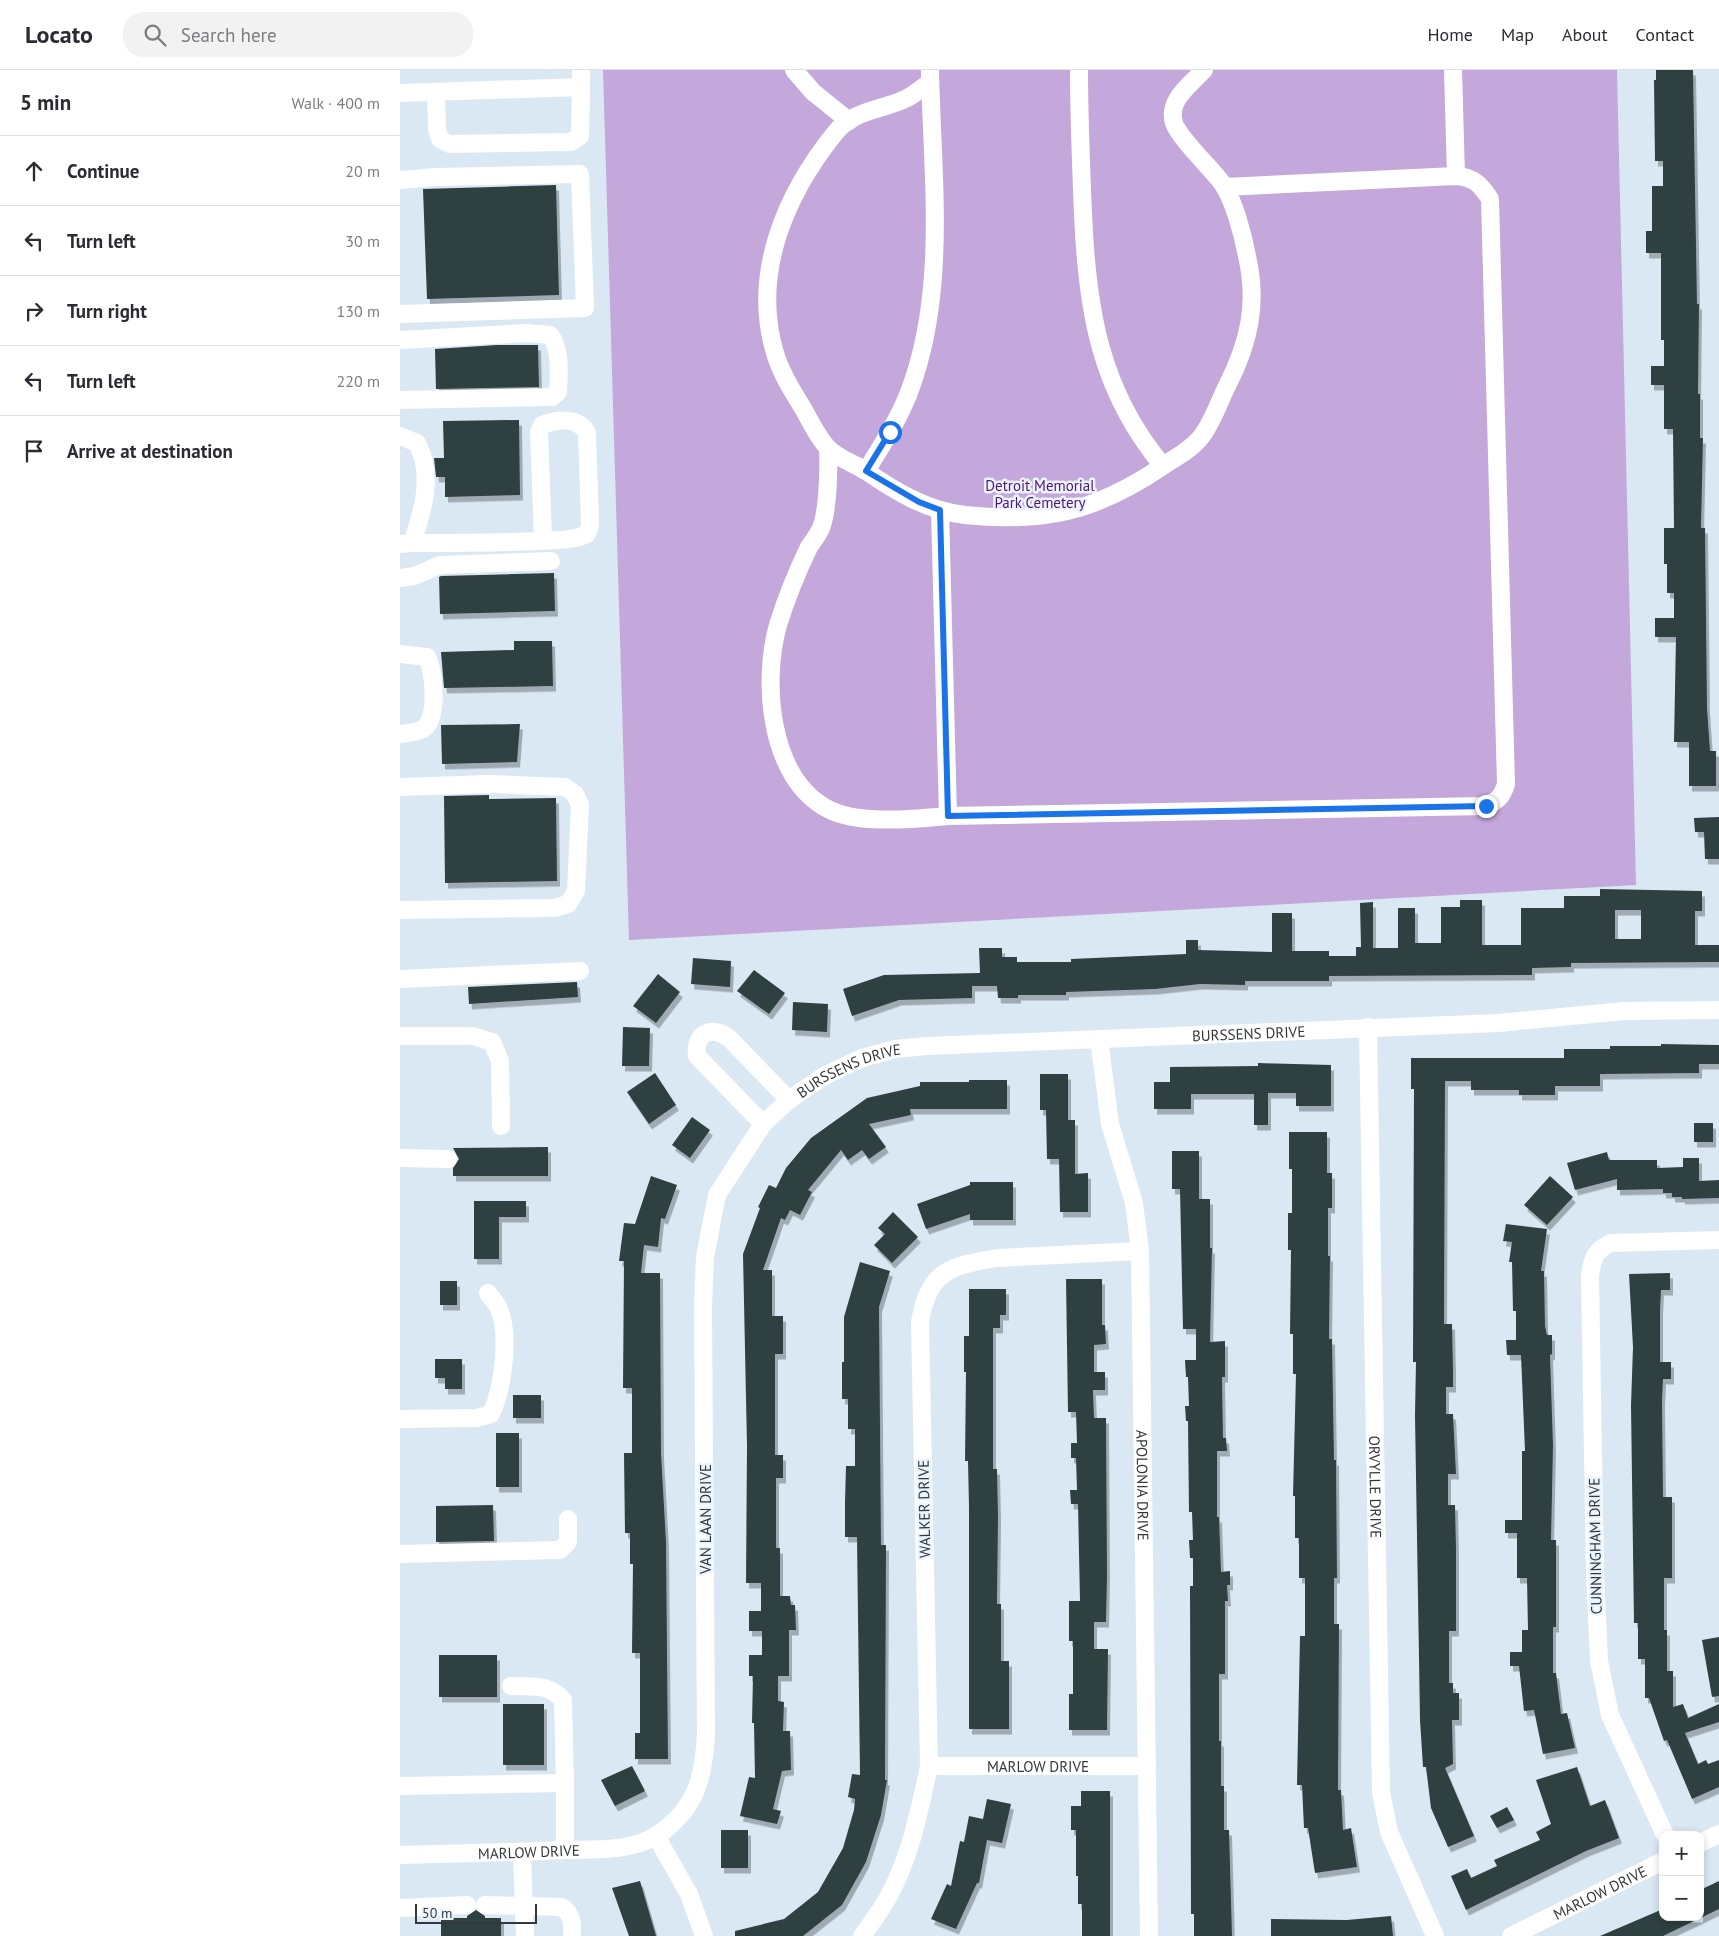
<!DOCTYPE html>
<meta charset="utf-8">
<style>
body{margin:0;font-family:"PT Sans",sans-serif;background:#f2f2f3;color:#2b2b33}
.controls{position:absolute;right:15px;bottom:15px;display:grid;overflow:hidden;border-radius:10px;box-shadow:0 2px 8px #0003}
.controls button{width:45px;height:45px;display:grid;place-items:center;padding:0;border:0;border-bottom:1px solid #e1e1e2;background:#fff;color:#2b2b33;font:25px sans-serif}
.scale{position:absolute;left:15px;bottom:12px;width:122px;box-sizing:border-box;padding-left:5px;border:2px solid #33383c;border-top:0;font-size:14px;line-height:18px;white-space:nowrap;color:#33383c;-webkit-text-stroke:4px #eaf5fd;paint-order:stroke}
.stop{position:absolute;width:15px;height:15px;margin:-11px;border:4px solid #1a73e8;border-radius:50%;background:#fff}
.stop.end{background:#1a73e8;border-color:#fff;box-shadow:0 1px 5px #0008}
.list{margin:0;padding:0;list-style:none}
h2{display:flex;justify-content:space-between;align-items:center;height:65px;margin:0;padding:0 20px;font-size:21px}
h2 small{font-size:16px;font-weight:400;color:#7c7c81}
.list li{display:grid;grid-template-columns:32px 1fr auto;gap:15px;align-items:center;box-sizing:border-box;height:70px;padding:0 20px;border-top:1px solid #e1e1e2}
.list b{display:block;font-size:19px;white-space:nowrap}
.list em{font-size:16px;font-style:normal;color:#7c7c81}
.icon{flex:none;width:28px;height:28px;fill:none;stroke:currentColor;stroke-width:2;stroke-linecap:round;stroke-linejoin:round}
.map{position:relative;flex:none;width:1319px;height:1866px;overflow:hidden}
header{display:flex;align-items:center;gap:30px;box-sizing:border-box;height:70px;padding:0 25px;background:#fff;border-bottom:1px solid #e1e1e2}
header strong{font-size:24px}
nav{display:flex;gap:28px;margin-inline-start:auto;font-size:18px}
.search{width:350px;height:45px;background:#f2f2f3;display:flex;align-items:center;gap:12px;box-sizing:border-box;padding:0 18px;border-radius:20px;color:#7c7c81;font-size:19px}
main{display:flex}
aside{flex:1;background:#fff}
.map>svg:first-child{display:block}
</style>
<header>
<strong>Locato</strong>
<div class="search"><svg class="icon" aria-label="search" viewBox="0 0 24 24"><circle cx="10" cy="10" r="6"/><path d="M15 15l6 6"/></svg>Search here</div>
<nav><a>Home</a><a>Map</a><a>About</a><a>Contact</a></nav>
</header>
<main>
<aside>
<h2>5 min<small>Walk · 400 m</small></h2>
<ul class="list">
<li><svg class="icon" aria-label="ahead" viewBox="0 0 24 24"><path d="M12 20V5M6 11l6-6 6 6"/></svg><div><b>Continue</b></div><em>20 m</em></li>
<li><svg class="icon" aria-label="left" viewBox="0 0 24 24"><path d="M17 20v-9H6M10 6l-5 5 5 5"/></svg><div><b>Turn left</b></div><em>30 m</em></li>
<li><svg class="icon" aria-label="right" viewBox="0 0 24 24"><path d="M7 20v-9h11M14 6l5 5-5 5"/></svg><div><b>Turn right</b></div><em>130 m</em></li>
<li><svg class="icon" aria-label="left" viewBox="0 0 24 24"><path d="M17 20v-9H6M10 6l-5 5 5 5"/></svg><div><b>Turn left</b></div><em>220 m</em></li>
<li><svg class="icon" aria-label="arrive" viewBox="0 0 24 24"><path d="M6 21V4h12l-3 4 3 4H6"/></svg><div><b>Arrive at destination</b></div></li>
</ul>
</aside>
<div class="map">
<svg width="1319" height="1866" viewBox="0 0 1319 1866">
<defs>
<filter id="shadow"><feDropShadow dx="3" dy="5.5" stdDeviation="0" flood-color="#0004"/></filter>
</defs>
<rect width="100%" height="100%" fill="#dae8f3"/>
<!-- green -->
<path fill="#c4a7db" d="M203,0H1217L1236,815L229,870Z"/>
<!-- building -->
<path fill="#2f3f41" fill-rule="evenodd" filter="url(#shadow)" d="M1256,0H1293L1297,234H1299L1298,324H1300V368H1303L1301,458H1305L1307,638L1310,681H1316V716H1289V672H1274L1276,567H1255V548H1274V523H1267V494H1264V458H1274L1273,359H1264V315H1251V296H1264V270H1261V183H1246V161H1252V116H1263V91H1255L1254,10H1256Z
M156,115L159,225L27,229L23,119Z
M97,275H138L139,317L36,319L35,279Z
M119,350L120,425L45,427V407H36L34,388H44L43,351Z
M154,503L155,541L40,544L39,507L41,506Z
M114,571H152L153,616L44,618L41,582L114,580Z
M120,654L117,692L42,694L41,655Z
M89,725V729L156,728L157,811L45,813L44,726Z
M1319,747V789H1305L1304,762H1295L1294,748Z
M1200,819L1302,821V841H1295V875H1319V892L1171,893V897L1132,898V905L929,906V911H845V915L800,914L755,919L666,922V925H618V928H598L597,916H572V928L499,930L452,946L443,919L484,905L580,903L579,878H602V887H617V892H671V889L786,884V870H798V880L872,882V843H892V881H929V886H956V877H961L960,833L973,832V878H998V838H1015V873H1041V837H1060V830H1082V875H1121V838H1164V826H1200ZM1215,840H1241V869H1215Z
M293,888L331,891L330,917L291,914Z
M354,900L385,923L369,944L337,921Z
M258,904L280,922L256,953L233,936Z
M177,912L178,927L69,934L68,917Z
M393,932L428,934L427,962L392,960Z
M223,957L250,958L249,996H222Z
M1261,974L1319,975V994H1299V1003L1200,1004V1016H1155V1025H1119V1020H1071V1011H1045L1044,1254H1052L1053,1300V1317H1046V1344H1053L1056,1404H1048V1435H1055L1056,1479V1561H1049V1613H1053V1623H1059V1650H1052L1053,1694L1045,1698L1074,1766L1048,1777L1031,1738L1026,1697H1023L1020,1650L1015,1345L1016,1292H1013L1014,1019H1011V988H1164V979H1210V976H1261Z
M858,993L931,995V1036H896V1023H868V1055H854V1024H791V1039H754V1012H770V997L858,996Z
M255,1003L276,1035L249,1054L227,1022Z
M640,1004H668V1050H675V1104L688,1103V1142H660L659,1089H647L646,1040H640Z
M569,1010H607V1039H510L511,1045L469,1054L486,1077L469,1089L462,1080L448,1090L441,1080L408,1120L412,1122L400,1145L390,1140L385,1150L381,1148L363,1200H372V1246H383V1284H375V1385H383V1408H376V1478H380V1526H390L391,1535H395L396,1560H389V1606H378V1631L384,1632L383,1661H390L391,1700L382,1701L373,1739L381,1741L377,1754L340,1746L349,1707L355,1708L354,1653H352L353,1606H349V1585H362V1561H349V1541H361V1513H346L347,1376L343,1184L360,1138L358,1137L369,1115L376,1118L386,1098L411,1068L467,1028L520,1016V1012H569Z
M292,1047L310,1060L290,1088L272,1075Z
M1294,1053H1313V1072H1294Z
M889,1062H927V1103H932V1138H928V1186H930L929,1269H932L934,1390H936L937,1508H934V1554H939L938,1720H941L943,1760L951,1758L957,1797L915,1803L908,1758H904L902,1715H897L900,1566H905V1508H899V1468H895V1426H893L896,1304H893V1264H890L891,1180H888V1143H892V1099H889Z
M148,1077V1106H53V1098L59,1089L53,1078Z
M772,1081H799V1129H810V1178H812L810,1272L825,1271V1307H822L823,1368H826L827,1381H817V1447H819L821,1502L830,1501V1515H827L828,1531H825V1604H819V1671H821V1716H824V1760H829L832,1866H794V1844H791L790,1516H793V1488H790L789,1470H793L792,1442H789L788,1351H786L785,1336H789L788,1307H786L785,1290H796V1259H783L780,1119H772Z
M1207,1082L1209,1090H1257V1098L1283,1097V1088H1299V1111L1319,1110V1128L1282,1129V1127H1272V1123H1263V1119L1217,1120V1109L1175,1120L1167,1093Z
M251,1106L277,1115L265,1149L261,1148L258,1177L244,1175L241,1203H260L261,1383L266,1472L268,1689H235V1663H240V1583H232L233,1494H230V1463H225L224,1383H232V1318H223L224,1191H219L224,1153L235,1154Z
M1150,1106L1173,1127L1147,1155L1124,1135Z
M570,1112H613V1150H570V1144L526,1159L517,1134L570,1115Z
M74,1131H126V1147H99V1189H74Z
M493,1142L518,1167L492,1193L474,1175L485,1164L478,1158Z
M1106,1154L1147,1159L1141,1201H1144L1145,1256L1147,1265H1152V1284L1150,1285L1153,1376L1151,1470H1156V1557H1153V1603H1156L1161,1644L1167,1643L1175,1678L1143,1684L1134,1640L1124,1641L1119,1596H1110V1582H1122V1560H1128L1127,1508H1117V1463H1105V1450H1122V1381H1125L1121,1285H1107L1106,1270H1116V1241H1113L1112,1192H1109L1112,1172L1103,1171Z
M460,1192L490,1201L479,1237L481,1475H486L485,1710H487L481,1745L466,1792L442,1835L403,1866H335V1861L384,1849L418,1822L443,1778L454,1740L455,1729L448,1727L452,1704L460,1705L457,1467H445V1432L446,1396H455V1359H448V1329H442V1292H444V1247Z
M1270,1203V1220H1261L1260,1240V1292H1271V1309H1263L1262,1330L1263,1427H1272V1508H1264V1560H1267V1601H1273V1637L1283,1634L1288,1648L1319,1634V1652L1285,1663L1298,1694L1306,1690L1308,1694L1319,1690V1717L1292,1729L1267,1670L1264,1671L1249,1628H1245V1589H1238V1553H1234L1231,1335L1233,1277L1229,1204Z
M666,1209H702V1255H705L706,1274L694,1275V1302H705V1320H693L694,1348H706L707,1506L706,1552H694V1579H708L707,1660H669V1624H673V1571H669V1531H680L678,1434H671L670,1420H677L676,1388H671V1373H677L676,1342H668Z
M40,1211H57V1235H40Z
M569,1219H606V1245H600V1258H593V1399H597L598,1445L597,1534H601V1591H609V1659H569V1436L568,1391H565L566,1302H564V1266H569Z
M35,1289H62V1319H45V1308H35Z
M113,1325H141V1348H113Z
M96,1363H119V1417H96Z
M93,1435L94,1471L36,1472V1436Z
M1319,1567V1626L1312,1627L1302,1570Z
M39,1585H97V1627H39Z
M103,1634H144V1695H103Z
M232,1696L245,1721L215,1736L201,1710Z
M1177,1697L1190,1736L1205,1730L1219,1768L1186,1781L1066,1840L1051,1806L1067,1799L1071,1808L1097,1796L1094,1790L1140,1770L1136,1762L1151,1754L1136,1710Z
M681,1721H710V1866H682V1834H678V1806H676V1760H671V1736H681Z
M587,1729L611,1734L602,1773L587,1770L579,1813H577L556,1859L531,1849L547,1814L551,1816L560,1771L564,1772L569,1746L583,1749Z
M1107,1737L1114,1750L1097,1758L1090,1746Z
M321,1760H348V1798H321Z
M240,1811L256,1866H229L212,1818Z
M1319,1811V1839L1263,1866H1200L1263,1839V1847H1300V1820Z
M76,1840L85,1846V1848H101V1866H41V1848H67V1846Z
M991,1846L993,1866H871V1849L947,1850Z"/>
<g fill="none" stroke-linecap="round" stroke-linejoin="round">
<!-- minor -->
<g stroke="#fff" stroke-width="18">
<path d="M394,0L413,22L449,51"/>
<path d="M679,0C679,48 681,96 683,144C687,240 700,321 763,396"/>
<path d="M1053,0L1056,106"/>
<path d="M530,12C522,18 513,26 503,30C480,40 452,41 435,63C386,124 351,203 375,283C380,301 391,319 401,335C409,348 417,367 428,378C437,388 455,394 466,401C496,422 528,441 565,445C644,453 694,442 760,398C773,389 791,380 801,367C812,353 819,332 827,316C849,273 858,234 847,186C843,165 834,130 822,113C811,98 779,68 774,53C767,30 791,14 804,0"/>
<path d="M0,23L181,17V0"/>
<path d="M36,23L37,59L40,69L49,74L171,72L180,66L181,17"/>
<path d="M0,110L36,107L180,104L185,238L0,244"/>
<path d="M0,270L127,263L150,265C161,278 159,305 158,322L152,327L0,330"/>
<path d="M0,366L17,373C34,405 23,441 12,473L0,474"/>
<path d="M428,379C429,398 428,441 421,458C418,465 413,471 409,477C397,502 386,529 378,555C362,612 369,708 428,739C458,755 514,749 548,746L1085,736C1098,731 1102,727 1106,714L1090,129C1081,115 1074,107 1056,106L825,117"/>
<path d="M466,401C481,377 497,352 508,325C548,223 532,107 530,0"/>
<path d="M540,440L548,746"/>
<path d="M12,473C54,473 96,473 138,471C154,470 173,471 187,464L190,455L187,363C179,347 158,349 142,355L139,362L143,470"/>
<path d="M0,508L14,506L40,495L151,491"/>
<path d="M0,584L27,587C34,601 39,649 23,659C18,662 6,663 0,664"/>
<path d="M0,717L89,714L165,717L175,724L180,735L176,821L168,834L154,838L0,840"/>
<path d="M0,909L180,901"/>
<path id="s1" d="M968,957L981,1722L989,1762L1035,1866"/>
<path d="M0,966H73L92,972L100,991L101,1056"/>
<path id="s2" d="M699,969L710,1054L734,1133L740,1181L749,1866"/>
<path d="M363,1054L297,986C294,963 311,955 329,968L389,1030"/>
<path d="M0,1088L48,1089"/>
<path d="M0,1349L77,1348L91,1344C103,1319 110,1265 99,1239C97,1233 91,1228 88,1223"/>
<path d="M0,1484L160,1480L168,1472V1449"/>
<path id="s3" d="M529,1696H747"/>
<path d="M165,1713V1780"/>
<path d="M0,1716L165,1713L163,1630C148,1613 133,1617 111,1616"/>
<path d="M1265,1765L1210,1645L1199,1591L1195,1503L1190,1206C1192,1189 1195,1180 1211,1173L1319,1170"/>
<path d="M256,1766L289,1824L304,1866"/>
<path d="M1300,1773L1319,1764"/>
<path d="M122,1783L125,1866"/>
<path id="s4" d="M0,1785C55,1783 109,1783 164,1780C193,1779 232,1782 257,1765C296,1740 304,1707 306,1663L303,1239L305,1187L317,1125L363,1054L389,1030L424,1006L462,988L495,979L527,976L1098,953L1224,941L1319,940"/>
<path d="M85,1835L162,1837C173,1845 172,1853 172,1866"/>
<path d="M0,1838L67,1835"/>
<path d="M462,1866C470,1855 479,1843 486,1831C510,1790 519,1742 529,1696L520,1252C529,1200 550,1196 597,1188L740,1181"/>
<path id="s5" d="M1111,1866L1263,1791"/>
</g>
</g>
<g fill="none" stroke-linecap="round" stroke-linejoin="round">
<!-- route -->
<path stroke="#1a73e8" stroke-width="6" d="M490,362L466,401L519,432L540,440L548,746L1086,736"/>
</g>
<g text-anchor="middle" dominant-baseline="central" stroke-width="5" stroke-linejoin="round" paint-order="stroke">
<!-- park labels -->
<g font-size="15" fill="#551378" stroke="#eaf5fd">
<text x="640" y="415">Detroit Memorial<tspan x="640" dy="17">Park Cemetery</tspan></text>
</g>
<!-- street labels -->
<g font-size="15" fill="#33383c" stroke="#eaf5fd">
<text stroke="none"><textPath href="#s4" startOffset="1510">BURSSENS DRIVE</textPath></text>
<text stroke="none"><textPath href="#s4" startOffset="1105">BURSSENS DRIVE</textPath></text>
<text stroke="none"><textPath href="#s2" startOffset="451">APOLONIA DRIVE</textPath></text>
<text stroke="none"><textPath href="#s1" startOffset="460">ORVYLLE DRIVE</textPath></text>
<text transform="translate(524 1439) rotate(-91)">WALKER DRIVE</text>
<text transform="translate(305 1449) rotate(-90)">VAN LAAN DRIVE</text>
<text transform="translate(1195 1476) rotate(-91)">CUNNINGHAM DRIVE</text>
<text stroke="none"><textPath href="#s3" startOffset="109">MARLOW DRIVE</textPath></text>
<text stroke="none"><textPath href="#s4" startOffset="129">MARLOW DRIVE</textPath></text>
<text stroke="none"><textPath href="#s5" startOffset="99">MARLOW DRIVE</textPath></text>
</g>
</g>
</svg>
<div class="controls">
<button>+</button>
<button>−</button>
</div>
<div class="scale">50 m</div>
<div class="stop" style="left:490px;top:362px"></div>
<div class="stop end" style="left:1086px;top:736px"></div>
</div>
</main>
